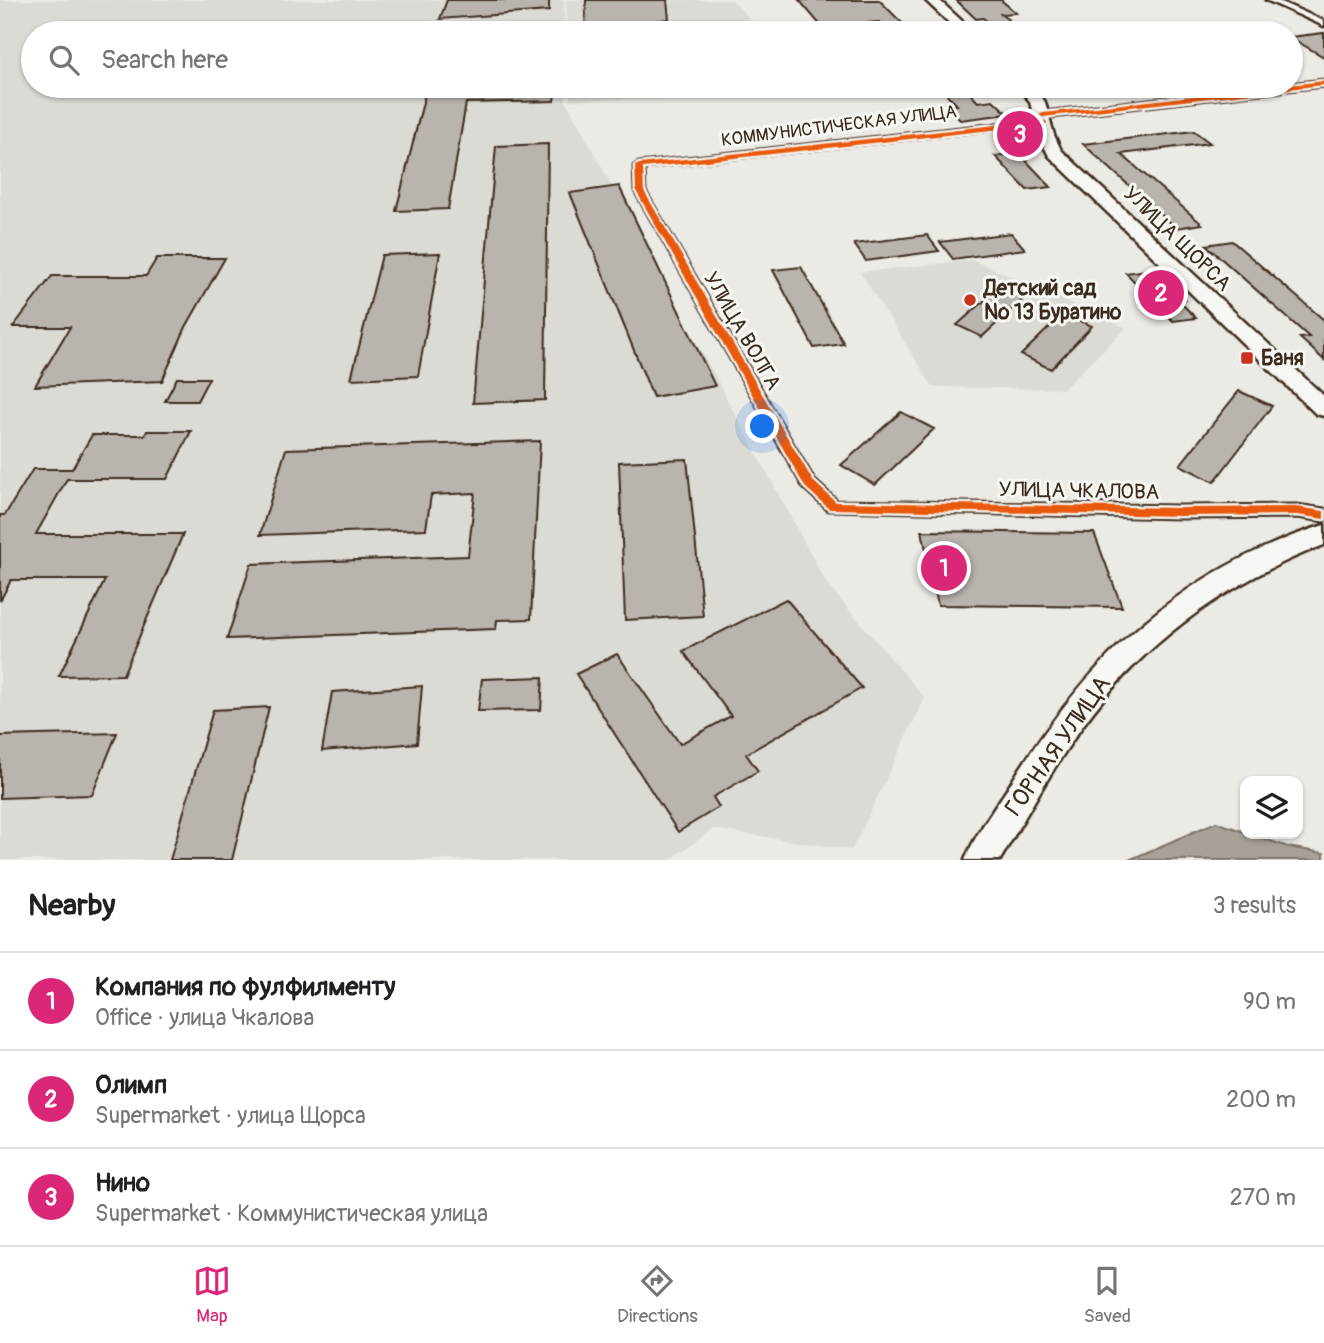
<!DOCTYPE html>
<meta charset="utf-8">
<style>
body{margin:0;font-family:Pangolin,sans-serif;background:#f6f6f6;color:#202124}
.controls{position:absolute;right:21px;bottom:21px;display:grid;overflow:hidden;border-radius:14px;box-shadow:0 2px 5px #0004}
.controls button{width:63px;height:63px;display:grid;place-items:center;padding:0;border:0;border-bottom:2px solid #e0e0e0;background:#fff;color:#202124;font:35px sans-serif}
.you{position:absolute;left:763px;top:427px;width:24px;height:24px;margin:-18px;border:5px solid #fff;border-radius:50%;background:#1a73e8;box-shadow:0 0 0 10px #1a73e833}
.badge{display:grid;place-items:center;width:46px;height:46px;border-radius:50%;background:#db2777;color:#fff;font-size:23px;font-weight:700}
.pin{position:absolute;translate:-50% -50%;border:4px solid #fff;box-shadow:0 2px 7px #0006}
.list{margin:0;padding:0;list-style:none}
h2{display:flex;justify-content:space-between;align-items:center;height:91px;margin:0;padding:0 28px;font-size:30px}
h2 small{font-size:23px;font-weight:400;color:#757577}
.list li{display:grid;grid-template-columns:46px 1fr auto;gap:21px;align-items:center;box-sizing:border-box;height:98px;padding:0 28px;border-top:2px solid #e0e0e0}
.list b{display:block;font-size:26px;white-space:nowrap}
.list p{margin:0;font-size:23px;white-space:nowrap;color:#757577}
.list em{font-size:23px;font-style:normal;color:#757577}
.icon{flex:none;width:38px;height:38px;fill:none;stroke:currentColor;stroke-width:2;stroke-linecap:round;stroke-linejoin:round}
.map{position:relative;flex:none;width:1324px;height:860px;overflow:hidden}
.search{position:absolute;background:#fff;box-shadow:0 2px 5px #0004;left:21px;right:21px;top:21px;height:77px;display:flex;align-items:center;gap:18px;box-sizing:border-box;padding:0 24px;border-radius:38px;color:#757577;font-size:26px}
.sheet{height:385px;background:#fff}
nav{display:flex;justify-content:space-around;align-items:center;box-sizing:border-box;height:98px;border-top:2px solid #e0e0e0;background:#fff;font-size:19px;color:#757577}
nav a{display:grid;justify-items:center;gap:4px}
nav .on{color:#db2777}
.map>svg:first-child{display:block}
</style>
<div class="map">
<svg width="1324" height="860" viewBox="0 0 1324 860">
<rect width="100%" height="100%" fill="#ebeae5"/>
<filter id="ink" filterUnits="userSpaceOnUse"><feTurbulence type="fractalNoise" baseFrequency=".0143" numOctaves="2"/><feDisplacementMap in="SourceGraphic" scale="14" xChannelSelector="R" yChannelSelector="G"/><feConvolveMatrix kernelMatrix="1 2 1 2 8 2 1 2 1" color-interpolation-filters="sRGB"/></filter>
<g filter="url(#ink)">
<!-- built -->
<path fill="#dcdad4" d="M0,0H564L565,33H33V86H566V101L827,584L925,698L852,850L713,829L670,860H0Z
M566,0H732L762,32L567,33Z
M570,86H682V94L671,98L570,100Z
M973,260L1126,328L1063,389L933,387L860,272Z"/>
<!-- water -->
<path fill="#a8a198" stroke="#7c7167" stroke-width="2" d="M1216,822L1288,847L1324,853V860H1129Z"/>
<!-- building -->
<path fill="#bab4ae" stroke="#3b2a1e" stroke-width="2" d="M447,0H549V11L440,19Z
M586,0H667L669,19L655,21L653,33H585Z
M799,0H879L907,28L887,30L879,22L822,27Z
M956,0H1001L1016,13L1001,14L1025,33H1001L983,18L976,19Z
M1324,33V57L1291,38V37Z
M427,86H556L554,101L466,103L448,209L396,211Z
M939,86H963L978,102L993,100L1008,114L960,120L946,106L957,105Z
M1194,131L1210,143L1121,154L1202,224L1176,228L1083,144Z
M548,144L545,400L473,403L496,146Z
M1019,153L1051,187L1027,190L995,156Z
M619,186L715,386L653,397L570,193Z
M1011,233L1025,249L953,259L940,242Z
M927,235L939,251L866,261L854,244Z
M1232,241L1324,320V360L1300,338L1309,337L1206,245Z
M440,253L418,376L351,379L382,255Z
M157,258H225L186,327L162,381L35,386L70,327H13L52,276H146Z
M801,267L844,344L814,348L773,270Z
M1148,270L1184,300L1179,301L1196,318L1173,321L1126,273Z
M999,288L1024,298L982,337L957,325Z
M1063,314L1092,326L1051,369L1021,355Z
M177,378H209L197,401H165Z
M1239,391L1272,406L1214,482L1180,465Z
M901,412L934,429L875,485L841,465Z
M147,431H191L167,479H67L36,534H183L123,675L59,676L105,580H11L0,601V515H5L33,469H72L92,435H145Z
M540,441L531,619L497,620L496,629L227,639L251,564L468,556L475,493L431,495L426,529L260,535L286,449Z
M687,459L703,616L625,620L619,462Z
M922,531L1094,533L1122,607L938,605Z
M786,599L862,688L746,754L758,771L713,797L719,807L678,832L576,674L617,654L680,744L731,716L683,651Z
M543,677L541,710L478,711L482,679Z
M422,686L417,743L322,751L332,692Z
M269,707L232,860H170L213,710Z
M117,733L92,795L0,798V736Z"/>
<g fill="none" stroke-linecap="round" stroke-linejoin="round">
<defs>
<path id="minor" d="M1266,0H1276L1324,21V26Z
M1324,80V86L1043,118L1038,115L1043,112Z
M1043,119L1046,120V124L644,168L645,191L814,480L837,501L1181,506L1297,505L1324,509V521L1297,517L1181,518L828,510L804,488L635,191L634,166L639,163Z"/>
<path id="primary" d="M925,0H939L975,33H960Z
M1019,86H1034L1045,102L1054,135L1061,150L1324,396V416L1316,414L1049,156L1038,135L1030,102Z
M1324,525V545C1228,582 1145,640 1084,724C1053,767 1027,814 1000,860H965C976,833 995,808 1011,783C1090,657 1179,571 1324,525Z"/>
</defs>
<!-- minor casing -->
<use href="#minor" stroke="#3b2a1e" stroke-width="5"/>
<!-- primary casing -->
<use href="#primary" stroke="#3b2a1e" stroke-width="5"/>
<!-- minor -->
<use href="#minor" fill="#f6f6f2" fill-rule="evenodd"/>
<!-- primary -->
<use href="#primary" fill="#f6f6f2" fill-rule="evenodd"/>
<defs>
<path id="cycleway" d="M1324,81V85L1043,117L1039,115L1043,113Z
M1043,120L1047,122L1046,124L643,168L644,191L813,481L836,502L1181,508L1297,507L1324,511V519L1297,515L1181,516L829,509L805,487L636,191L635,166L639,164Z"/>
</defs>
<!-- cycleway casing -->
<use href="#cycleway" stroke="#f6f6f2" stroke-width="5"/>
<!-- cycleway -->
<use href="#cycleway" fill="#e8590c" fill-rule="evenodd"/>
</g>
</g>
<!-- markers -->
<g fill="#c8321e" stroke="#f6f6f2" stroke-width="2.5">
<circle cx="970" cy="300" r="7"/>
<rect x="1240" y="351" width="14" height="14" rx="3.5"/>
</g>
<g text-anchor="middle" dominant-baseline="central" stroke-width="6" stroke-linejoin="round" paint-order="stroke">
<!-- far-street labels -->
<g font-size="18" fill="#3b2a1e" stroke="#f6f6f2">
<text transform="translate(839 126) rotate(-7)">КОММУНИСТИЧЕСКАЯ УЛИЦА</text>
</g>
<!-- street labels -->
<g font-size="21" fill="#3b2a1e" stroke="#f6f6f2">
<text transform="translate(1177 239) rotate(44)">УЛИЦА ЩОРСА</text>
<text transform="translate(742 331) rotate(60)">УЛИЦА ВОЛГА</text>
<text transform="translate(1079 491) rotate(1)">УЛИЦА ЧКАЛОВА</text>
</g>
<!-- poi labels -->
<g font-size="21" font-weight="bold" fill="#3b2a1e" stroke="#f6f6f2" text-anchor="start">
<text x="984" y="288">Детский сад<tspan x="984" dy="24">№ 13 Буратино</tspan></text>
<text x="1261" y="358">Баня</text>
</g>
<!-- near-street labels -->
<g font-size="24" fill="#3b2a1e" stroke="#f6f6f2">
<text transform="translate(1058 746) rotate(-55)">ГОРНАЯ УЛИЦА</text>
</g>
</g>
</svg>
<div class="controls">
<button><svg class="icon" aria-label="layers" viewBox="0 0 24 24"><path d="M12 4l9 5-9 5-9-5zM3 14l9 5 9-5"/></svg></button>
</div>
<div class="you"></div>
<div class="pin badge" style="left:944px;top:568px">1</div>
<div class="pin badge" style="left:1161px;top:293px">2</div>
<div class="pin badge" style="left:1020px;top:134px">3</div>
<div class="search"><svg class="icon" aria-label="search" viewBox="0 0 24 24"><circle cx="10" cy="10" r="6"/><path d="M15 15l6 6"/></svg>Search here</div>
</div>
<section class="sheet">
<h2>Nearby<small>3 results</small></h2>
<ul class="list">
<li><span class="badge">1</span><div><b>Компания по фулфилменту</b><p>Office · улица Чкалова</p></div><em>90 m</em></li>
<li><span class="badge">2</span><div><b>Олимп</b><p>Supermarket · улица Щорса</p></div><em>200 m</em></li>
<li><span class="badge">3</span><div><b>Нино</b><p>Supermarket · Коммунистическая улица</p></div><em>270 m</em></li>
</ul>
</section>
<nav>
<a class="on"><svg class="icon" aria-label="map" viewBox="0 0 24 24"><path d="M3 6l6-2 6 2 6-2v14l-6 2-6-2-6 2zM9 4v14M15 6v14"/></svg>Map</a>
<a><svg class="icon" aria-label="directions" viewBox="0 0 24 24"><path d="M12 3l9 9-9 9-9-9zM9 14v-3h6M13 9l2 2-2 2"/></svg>Directions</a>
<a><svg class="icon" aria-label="saved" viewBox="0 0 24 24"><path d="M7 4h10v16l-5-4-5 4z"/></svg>Saved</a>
</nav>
